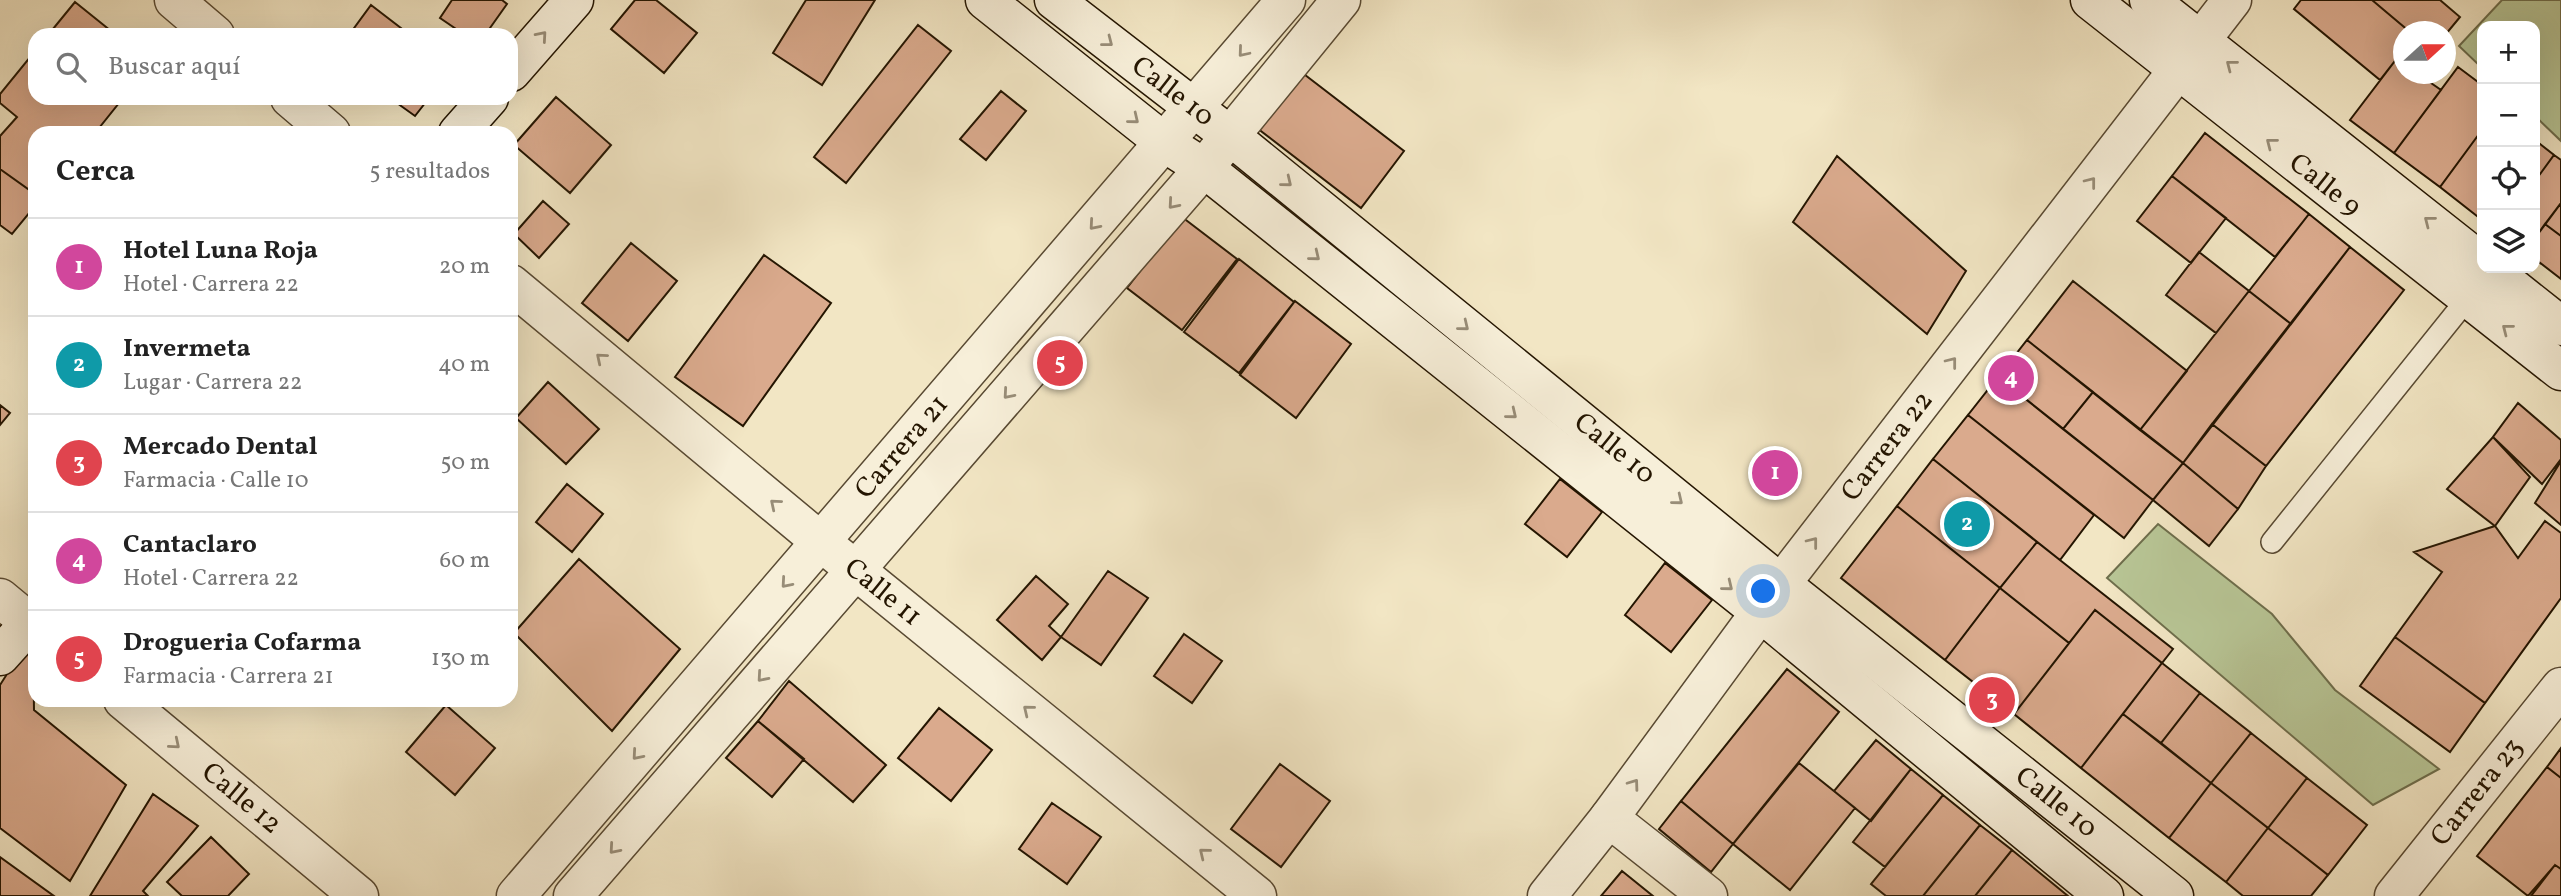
<!DOCTYPE html>
<html lang="es">
<meta charset="utf-8">
<style>
body{margin:0;font-family:Vollkorn,serif;background:#f2f2f2;color:#222}
.controls{position:absolute;right:21px;top:21px;display:grid;overflow:hidden;border-radius:14px;box-shadow:0 7px 28px #0002}
.controls button{width:63px;height:63px;display:grid;place-items:center;padding:0;border:0;border-bottom:2px solid #e0e0e0;background:#fff;color:#222;font:35px sans-serif}
.compass{position:absolute;left:2393px;top:21px;width:63px;height:63px;border-radius:50%;background:#fff;box-shadow:0 7px 28px #0002;rotate:69deg}
.you{position:absolute;left:1764px;top:592px;width:24px;height:24px;margin:-18px;border:5px solid #fff;border-radius:50%;background:#1a73e8;box-shadow:0 0 0 10px #1a73e833}
.badge{display:grid;place-items:center;width:46px;height:46px;border-radius:50%;background:#8f2418;color:#fff;font-size:23px;font-weight:700}
.pin{position:absolute;translate:-50% -50%;border:4px solid #fff;box-shadow:0 2px 7px #0006}
.list{margin:0;padding:0;list-style:none}
h2{display:flex;justify-content:space-between;align-items:center;height:91px;margin:0;padding:0 28px;font-size:30px}
h2 small{font-size:23px;font-weight:400;color:#767676}
.list li{display:grid;grid-template-columns:46px 1fr auto;gap:21px;align-items:center;box-sizing:border-box;height:98px;padding:0 28px;border-top:2px solid #e0e0e0}
.list b{display:block;font-size:26px;white-space:nowrap}
.list p{margin:0;font-size:23px;white-space:nowrap;color:#767676}
.list em{font-size:23px;font-style:normal;color:#767676}
.icon{flex:none;width:38px;height:38px;fill:none;stroke:currentColor;stroke-width:2;stroke-linecap:round;stroke-linejoin:round}
.map{position:relative;flex:none;width:2561px;height:896px;overflow:hidden}
.search{position:absolute;background:#fff;box-shadow:0 7px 28px #0002;left:28px;top:28px;width:490px;height:77px;display:flex;align-items:center;gap:18px;box-sizing:border-box;padding:0 24px;border-radius:21px;color:#767676;font-size:26px}
.panel{position:absolute;background:#fff;box-shadow:0 7px 28px #0002;left:28px;top:126px;width:490px;height:581px;border-radius:21px}
.map>svg:first-child{display:block}
</style>
<div class="map">
<svg width="2561" height="896" viewBox="0 0 2561 896">
<rect width="100%" height="100%" fill="#f2e6c4"/>
<filter id="stains"><feTurbulence type="fractalNoise" baseFrequency=".00286" numOctaves="4"/><feColorMatrix values="0 0 0 0 .2 0 0 0 0 .09 0 0 0 0 .02 0 0 0 .5 -.17"/></filter>
<radialGradient id="worn" r=".72"><stop offset=".6" stop-color="#630" stop-opacity="0"/><stop offset="1" stop-color="#630" stop-opacity=".3"/></radialGradient>
<!-- green -->
<path fill="#b8c696" stroke="#6e6e4c" stroke-width="2" d="M2502,0H2561V141L2535,116V26H2482V68L2459,46Z
M2158,524L2272,614L2335,690L2439,769L2373,805L2107,578Z"/>
<!-- building -->
<path fill="#daaa8d" stroke="#241501" stroke-width="2" d="M452,0H502L507,4L485,35H465L440,18Z
M635,0H656L697,33L664,73L611,29Z
M806,0H875L822,85L773,53Z
M2301,0H2372L2410,32H2404V62L2398,57L2380,80L2294,9Z
M2372,0H2440L2460,17L2446,34V32H2410Z
M75,2L116,35H48Z
M371,5L410,35H349Z
M918,25L951,51L846,183L814,157Z
M35,51V98H123L95,133H35V194L0,169V136L17,117L0,103V94Z
M2398,57L2404,62V74H2418L2441,90L2394,153L2350,120Z
M2458,67L2482,85V130L2440,187L2394,153Z
M1296,68L1404,151L1361,208L1253,125Z
M1001,91L1026,111L986,160L960,139Z
M556,97L611,145L570,193L514,145Z
M390,98H429L415,116Z
M2482,130V220L2440,187Z
M2205,133L2309,214L2275,257L2172,176Z
M2535,140L2554,155L2535,181Z
M2554,155L2561,160V203L2535,238V181Z
M1837,156L1966,271L1927,334L1793,222Z
M0,169L35,194V206L12,234L0,225Z
M2172,176L2226,218L2191,263L2137,221Z
M543,201L569,224L539,258L514,234Z
M2561,203V236L2545,224Z
M2309,214L2350,247L2291,324L2249,291Z
M1182,217L1237,259L1182,330L1127,288Z
M2545,224L2561,236V279L2535,259V238Z
M631,243L677,281L628,341L582,303Z
M2350,247L2404,290L2266,466L2212,424Z
M2199,252L2249,291L2216,333L2166,295Z
M764,255L831,303L743,426L675,377Z
M1239,259L1294,302L1239,373L1184,332Z
M2073,281L2187,371L2140,430L2027,340Z
M2249,291L2291,324L2183,463L2140,430Z
M1295,301L1351,344L1296,418L1240,375Z
M2027,340L2093,392L2063,429L1998,377Z
M1998,377L2153,500L2124,538L1968,415Z
M548,382L599,429L566,464L516,418Z
M2093,392L2183,463L2153,500L2063,429Z
M2518,403L2561,440V459L2542,484L2493,437Z
M0,405L10,413L0,425Z
M1968,415L2094,515L2060,560L1933,459Z
M2212,424L2266,466L2238,509L2183,463Z
M2493,437L2530,477L2495,526L2447,489Z
M1933,459L2037,542L2000,588L1897,506Z
M2561,461V525L2535,503Z
M2183,463L2238,509L2209,546L2153,500Z
M1560,479L1602,512L1567,557L1525,524Z
M567,484L603,514L572,552L536,522Z
M1897,506L2000,588L1945,660L1841,578Z
M2545,521L2561,533V598L2485,703L2395,637L2442,572L2414,552L2495,526L2518,558Z
M2037,542L2173,649L2162,663L2095,610L2069,643L2000,588Z
M579,559L680,649L612,731L514,633Z
M1665,563L1712,600L1671,652L1625,615Z
M1108,571L1148,598L1101,665L1061,637Z
M1036,576L1068,604L1049,626L1061,637L1042,660L997,620Z
M2000,588L2069,643L2014,714L1945,660Z
M2095,610L2162,663L2081,768L2014,714Z
M33,633L34,710L126,785L70,881L0,828V685Z
M1184,634L1222,661L1192,703L1154,676Z
M2395,637L2485,703L2450,752L2360,686Z
M2162,663L2200,693L2161,743L2123,714Z
M1787,669L1839,712L1733,844L1681,801Z
M789,681L886,765L853,802L758,721Z
M2200,693L2251,733L2211,783L2161,743Z
M446,705L495,748L455,795L406,752Z
M939,708L992,750L951,801L898,758Z
M2123,714L2211,783L2169,838L2081,768Z
M758,721L804,759L772,797L726,758Z
M2251,733L2307,778L2268,828L2211,783Z
M1876,740L1911,769L1871,821L1834,791Z
M2561,748V778L2547,767Z
M1799,763L1855,808L1790,890L1733,844Z
M1280,764L1330,801L1281,867L1231,829Z
M2547,767L2561,778V869L2555,865L2528,896L2477,856Z
M1911,769L1943,795L1885,867L1853,842Z
M2307,778L2367,825L2328,875L2268,828Z
M2211,783L2268,828L2226,882L2169,838Z
M153,794L198,826L143,891L148,896H90Z
M1943,795L1980,825L1923,896H1886L1871,884Z
M1681,801L1733,844L1711,872L1659,829Z
M1052,803L1101,837L1067,884L1019,849Z
M1980,825L2012,850L1975,896H1923Z
M2268,828L2328,875L2311,896H2243L2226,882Z
M211,837L249,874L228,896H182L167,882Z
M2012,850L2068,896H1975Z
M0,857L54,896H0Z
M2555,865L2561,869V896H2531Z
M1622,871L1653,896H1601Z"/>
<g fill="none" stroke-linecap="round" stroke-linejoin="round">
<defs>
<path id="service" d="M2272,542L2468,298"/>
<g id="minor">
<path d="M174,0L215,35"/>
<path d="M290,98L331,133"/>
<path id="s1" d="M511,284L821,542L1257,896"/>
<path d="M0,598L35,627"/>
<path id="s2" d="M123,700L359,896"/>
<path d="M1609,818L1708,896"/>
<path id="s3" d="M516,896L1286,0"/>
<path d="M573,896L1204,168L1341,0"/>
<path id="s4" d="M1547,896L1609,818L1781,584L2232,0"/>
</g>
<g id="tertiary">
<path id="s5" d="M2394,896L2561,687"/>
</g>
<g id="secondary">
<path d="M985,0L1165,143L1204,168L1760,612L2104,896"/>
<path id="s6" d="M1054,0L1229,135L1781,584L2174,896"/>
<path id="s7" d="M2090,0L2561,371"/>
<path d="M2149,0L2482,263"/>
<path d="M511,72L574,0"/>
<path d="M458,133L489,98"/>
<path d="M2488,268L2561,326"/>
<path d="M0,656L35,617"/>
</g>
</defs>
<!-- service casing -->
<use href="#service" stroke="#584932" stroke-width="24"/>
<!-- minor casing -->
<use href="#minor" stroke="#584932" stroke-width="41"/>
<!-- tertiary casing -->
<use href="#tertiary" stroke="#584932" stroke-width="41"/>
<!-- secondary casing -->
<use href="#secondary" stroke="#241501" stroke-width="41"/>
<!-- service -->
<use href="#service" stroke="#f7efd9" stroke-width="21"/>
<!-- minor -->
<use href="#minor" stroke="#f7efd9" stroke-width="38"/>
<!-- tertiary -->
<use href="#tertiary" stroke="#f7efd9" stroke-width="38"/>
<!-- secondary -->
<use href="#secondary" stroke="#f7efd9" stroke-width="38"/>
</g>
<!-- one-way arrows -->
<defs><path id="oneway-chevron" d="M-2-3.5L2.5 0L-2 3.5" fill="none" stroke-width="1.6" stroke-linecap="round" stroke-linejoin="round" transform="scale(1.75)"/></defs>
<g stroke="#988d78">
<use href="#oneway-chevron" transform="translate(542 36) rotate(-49)"/>
<use href="#oneway-chevron" transform="translate(1108 42) rotate(38)"/>
<use href="#oneway-chevron" transform="translate(1243 52) rotate(130)"/>
<use href="#oneway-chevron" transform="translate(2231 65) rotate(-142)"/>
<use href="#oneway-chevron" transform="translate(1134 119) rotate(39)"/>
<use href="#oneway-chevron" transform="translate(2271 143) rotate(-142)"/>
<use href="#oneway-chevron" transform="translate(1287 182) rotate(39)"/>
<use href="#oneway-chevron" transform="translate(2091 182) rotate(-52)"/>
<use href="#oneway-chevron" transform="translate(1173 204) rotate(131)"/>
<use href="#oneway-chevron" transform="translate(2429 221) rotate(-142)"/>
<use href="#oneway-chevron" transform="translate(1094 225) rotate(131)"/>
<use href="#oneway-chevron" transform="translate(1315 256) rotate(39)"/>
<use href="#oneway-chevron" transform="translate(1464 326) rotate(39)"/>
<use href="#oneway-chevron" transform="translate(2507 329) rotate(-142)"/>
<use href="#oneway-chevron" transform="translate(601 358) rotate(-140)"/>
<use href="#oneway-chevron" transform="translate(1952 362) rotate(-52)"/>
<use href="#oneway-chevron" transform="translate(1008 394) rotate(131)"/>
<use href="#oneway-chevron" transform="translate(1512 414) rotate(39)"/>
<use href="#oneway-chevron" transform="translate(1678 500) rotate(39)"/>
<use href="#oneway-chevron" transform="translate(775 504) rotate(-140)"/>
<use href="#oneway-chevron" transform="translate(1813 542) rotate(-52)"/>
<use href="#oneway-chevron" transform="translate(786 583) rotate(131)"/>
<use href="#oneway-chevron" transform="translate(1728 586) rotate(39)"/>
<use href="#oneway-chevron" transform="translate(762 677) rotate(131)"/>
<use href="#oneway-chevron" transform="translate(1028 710) rotate(-141)"/>
<use href="#oneway-chevron" transform="translate(175 744) rotate(40)"/>
<use href="#oneway-chevron" transform="translate(637 755) rotate(131)"/>
<use href="#oneway-chevron" transform="translate(1634 784) rotate(-54)"/>
<use href="#oneway-chevron" transform="translate(614 849) rotate(131)"/>
<use href="#oneway-chevron" transform="translate(1204 853) rotate(-141)"/>
</g>
<g text-anchor="middle" dominant-baseline="central" stroke-width="5" stroke-linejoin="round" paint-order="stroke">
<!-- street labels -->
<g font-size="28" fill="#241501" stroke="#f7efd9">
<text stroke="none"><textPath href="#s6" startOffset="150">Calle 10</textPath></text>
<text stroke="none"><textPath href="#s7" startOffset="299">Calle 9</textPath></text>
<text stroke="none"><textPath href="#s4" startOffset="564">Carrera 22</textPath></text>
<text stroke="none"><textPath href="#s3" startOffset="592">Carrera 21</textPath></text>
<text stroke="none"><textPath href="#s6" startOffset="718">Calle 10</textPath></text>
<text stroke="none"><textPath href="#s1" startOffset="483">Calle 11</textPath></text>
<text stroke="none"><textPath href="#s5" startOffset="133">Carrera 23</textPath></text>
<text stroke="none"><textPath href="#s2" startOffset="154">Calle 12</textPath></text>
<text stroke="none"><textPath href="#s6" startOffset="1284">Calle 10</textPath></text>
</g>
</g>
<rect width="100%" height="100%" filter="url(#stains)"/>
<rect width="100%" height="100%" fill="url(#worn)"/>
</svg>
<div class="controls">
<button>+</button>
<button>−</button>
<button><svg class="icon" aria-label="locate" viewBox="0 0 24 24"><circle cx="12" cy="12" r="6"/><path d="M12 2v4M12 18v4M2 12h4M18 12h4"/></svg></button>
<button><svg class="icon" aria-label="layers" viewBox="0 0 24 24"><path d="M12 4l9 5-9 5-9-5zM3 14l9 5 9-5"/></svg></button>
</div>
<svg class="compass" viewBox="-18 -18 36 36"><path d="M0-13l5 13h-10z" fill="#e53935"/><path d="M0 13l5-13h-10z" fill="#767676"/></svg>
<div class="you"></div>
<div class="pin badge" style="left:1775px;top:473px;background:#d1479c">1</div>
<div class="pin badge" style="left:1967px;top:524px;background:#0f9aa8">2</div>
<div class="pin badge" style="left:1992px;top:700px;background:#e0444e">3</div>
<div class="pin badge" style="left:2011px;top:378px;background:#d1479c">4</div>
<div class="pin badge" style="left:1060px;top:363px;background:#e0444e">5</div>
<div class="search"><svg class="icon" aria-label="search" viewBox="0 0 24 24"><circle cx="10" cy="10" r="6"/><path d="M15 15l6 6"/></svg>Buscar aquí</div>
<section class="panel">
<h2>Cerca<small>5 resultados</small></h2>
<ul class="list">
<li><span class="badge" style="background:#d1479c">1</span><div><b>Hotel Luna Roja</b><p>Hotel · Carrera 22</p></div><em>20 m</em></li>
<li><span class="badge" style="background:#0f9aa8">2</span><div><b>Invermeta</b><p>Lugar · Carrera 22</p></div><em>40 m</em></li>
<li><span class="badge" style="background:#e0444e">3</span><div><b>Mercado Dental</b><p>Farmacia · Calle 10</p></div><em>50 m</em></li>
<li><span class="badge" style="background:#d1479c">4</span><div><b>Cantaclaro</b><p>Hotel · Carrera 22</p></div><em>60 m</em></li>
<li><span class="badge" style="background:#e0444e">5</span><div><b>Drogueria Cofarma</b><p>Farmacia · Carrera 21</p></div><em>130 m</em></li>
</ul>
</section>
</div>
